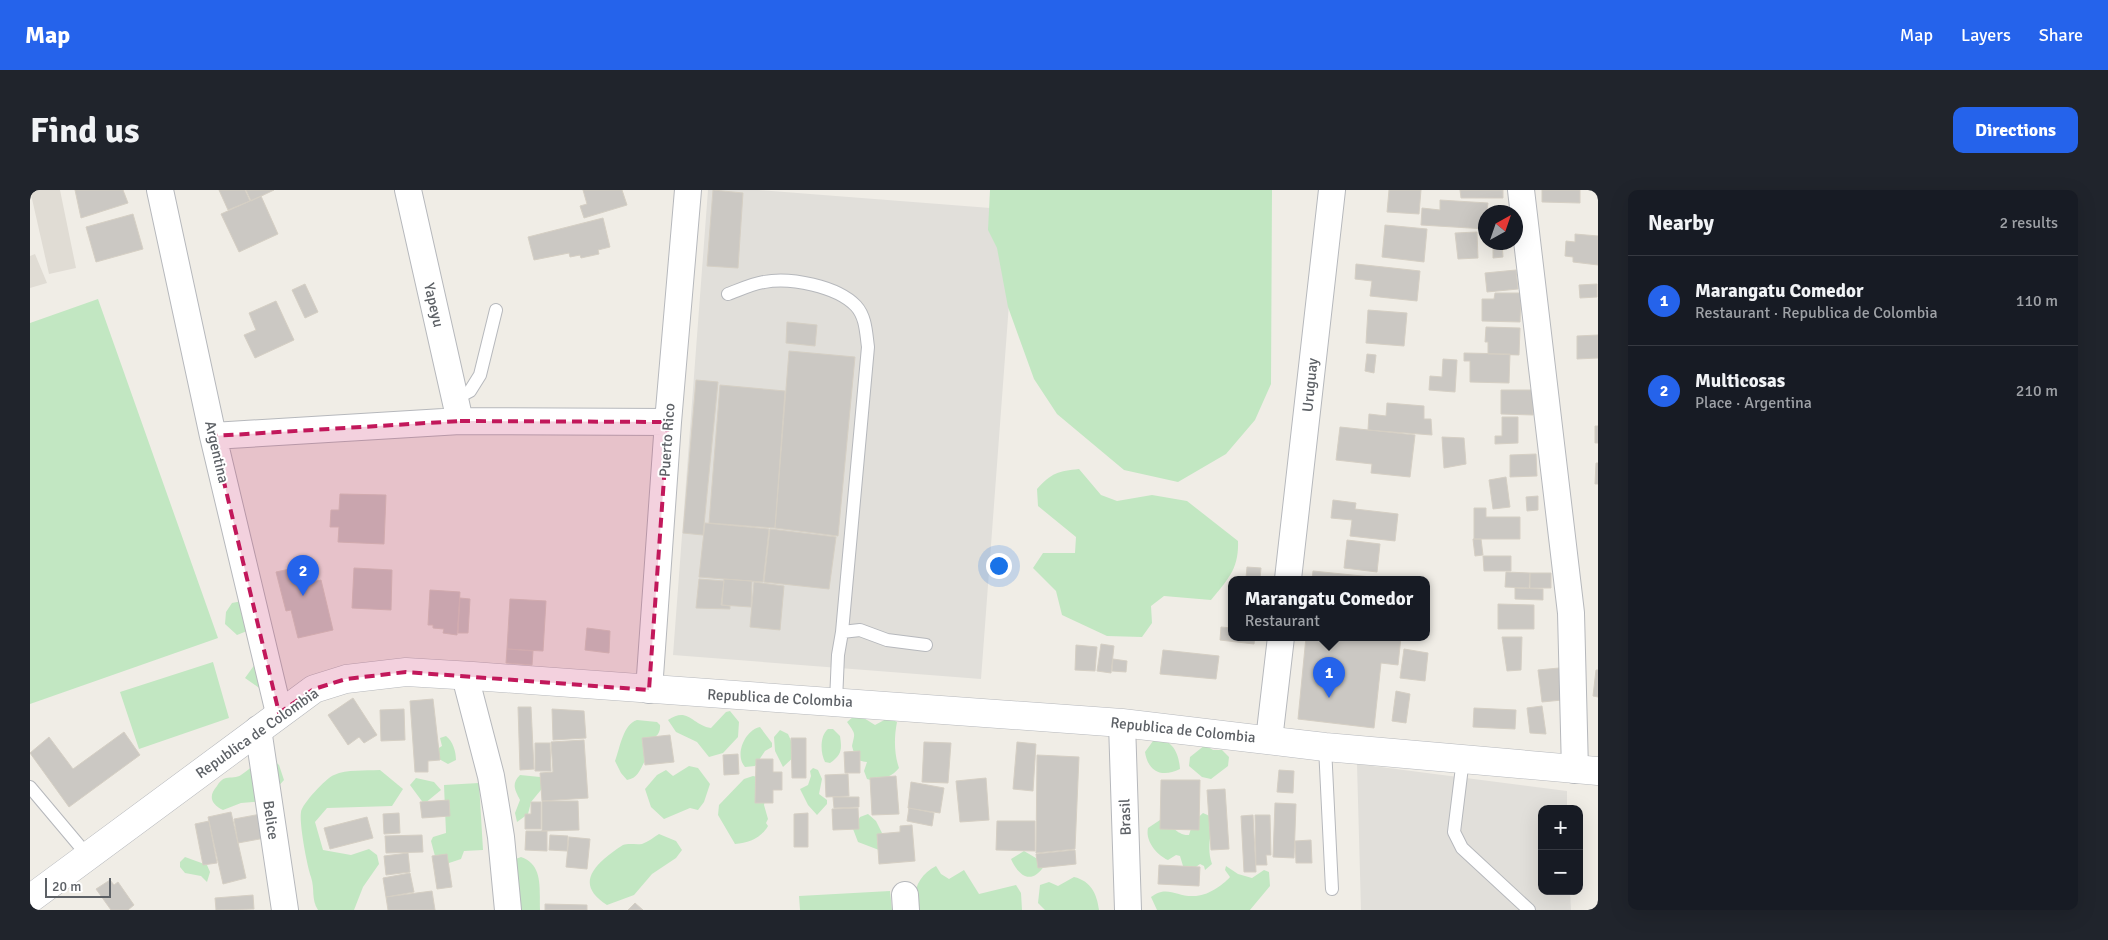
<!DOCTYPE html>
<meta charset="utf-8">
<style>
body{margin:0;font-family:Signika,sans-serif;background:#20242c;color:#f1f3f6}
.controls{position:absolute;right:15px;bottom:15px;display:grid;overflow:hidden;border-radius:10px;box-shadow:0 5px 20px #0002}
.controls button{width:45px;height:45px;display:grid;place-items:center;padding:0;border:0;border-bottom:1px solid #363941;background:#171b24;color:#f1f3f6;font:25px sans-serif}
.compass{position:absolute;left:1448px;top:15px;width:45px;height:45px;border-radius:50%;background:#171b24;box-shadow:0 5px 20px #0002;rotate:40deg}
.scale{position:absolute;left:15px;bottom:12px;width:66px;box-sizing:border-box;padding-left:5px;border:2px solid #5d6166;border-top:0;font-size:14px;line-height:18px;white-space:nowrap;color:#5d6166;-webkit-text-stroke:4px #fff;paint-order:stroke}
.you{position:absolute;left:968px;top:375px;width:18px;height:18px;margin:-12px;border:4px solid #fff;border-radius:50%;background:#1a73e8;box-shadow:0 0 0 8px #1a73e833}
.badge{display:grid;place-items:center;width:32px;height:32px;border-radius:50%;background:#2563eb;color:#fff;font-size:16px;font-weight:700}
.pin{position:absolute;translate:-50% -41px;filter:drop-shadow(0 1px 2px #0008)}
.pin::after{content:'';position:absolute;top:26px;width:18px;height:15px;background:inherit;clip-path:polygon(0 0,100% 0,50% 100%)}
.popup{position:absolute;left:1198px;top:386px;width:202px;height:65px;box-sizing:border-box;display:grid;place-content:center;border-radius:10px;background:#171b24;filter:drop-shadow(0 1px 4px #0005);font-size:16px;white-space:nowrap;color:#9ea1a6}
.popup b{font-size:19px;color:#f1f3f6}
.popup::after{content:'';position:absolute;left:50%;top:100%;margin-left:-10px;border:10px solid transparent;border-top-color:#171b24}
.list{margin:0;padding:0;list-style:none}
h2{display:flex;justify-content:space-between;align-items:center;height:65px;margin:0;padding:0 20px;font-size:21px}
h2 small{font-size:16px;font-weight:400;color:#9ea1a6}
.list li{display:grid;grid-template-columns:32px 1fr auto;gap:15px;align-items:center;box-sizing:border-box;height:90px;padding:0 20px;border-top:1px solid #363941}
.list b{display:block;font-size:19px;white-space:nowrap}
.list p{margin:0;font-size:16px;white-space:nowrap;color:#9ea1a6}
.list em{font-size:16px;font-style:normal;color:#9ea1a6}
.map{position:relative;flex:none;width:1568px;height:720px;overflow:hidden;border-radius:10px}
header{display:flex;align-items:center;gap:30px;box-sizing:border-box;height:70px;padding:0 25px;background:#2563eb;color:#fff}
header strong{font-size:24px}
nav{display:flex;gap:28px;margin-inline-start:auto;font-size:18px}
.intro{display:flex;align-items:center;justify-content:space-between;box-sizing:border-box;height:120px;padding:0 30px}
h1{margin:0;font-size:35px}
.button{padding:12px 22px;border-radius:10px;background:#2563eb;color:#fff;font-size:18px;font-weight:700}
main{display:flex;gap:30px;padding:0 30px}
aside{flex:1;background:#171b24;border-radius:10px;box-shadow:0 5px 20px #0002}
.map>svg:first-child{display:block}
</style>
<header>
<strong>Map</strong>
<nav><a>Map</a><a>Layers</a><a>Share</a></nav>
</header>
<div class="intro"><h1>Find us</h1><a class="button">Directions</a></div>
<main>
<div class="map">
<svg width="1568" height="720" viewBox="0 0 1568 720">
<rect width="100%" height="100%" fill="#f0ede6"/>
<!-- industrial -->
<path fill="#e1dfda" d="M678,0H728L986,20L951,489L643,465Z
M1327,574L1537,601V619H1512V701H1540L1541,720H1331Z"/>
<!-- education -->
<path fill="#e0dcd4" d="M0,0H30L46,78L19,84Z
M5,64L17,93L0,98V66Z"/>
<!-- green -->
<path fill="#c2e7c2" d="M960,0H1242L1241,194L1225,230L1196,264L1148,292L1094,280L1027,224L1004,189L978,117L967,58L958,40Z
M68,109L188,448L0,514V133Z
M1049,279L1071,305L1087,311L1122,305L1157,311L1208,351C1209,379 1198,389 1181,410L1134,406L1121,416L1122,433L1112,447L1077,446L1032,425L1026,401L1003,378L1013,363H1045L1046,347L1008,316L1007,299C1021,283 1029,281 1049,279Z
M212,411L217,441L207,445L195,434L196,422L202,413Z
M228,470L232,500L215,488Z
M183,472L199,528L109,559L90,502Z
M700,521L709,532L708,547L693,563L679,567L667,552L646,542L638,530C658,516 662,535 681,538L696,522Z
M829,525L845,535L858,528L867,532C864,547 864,564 869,578C862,587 847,593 837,589L834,581L837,572C826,571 825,567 822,556C825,542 826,545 817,532L824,526Z
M607,530L627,532L630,535C631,545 624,548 617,553L618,566C611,575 610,588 597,590L591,583L585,571C590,558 593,534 607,530Z
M730,537L742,553V557L735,561L725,576L715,577C704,565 715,540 730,537Z
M798,539H803L810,546C812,559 812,565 800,573L795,572C790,563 790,545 798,539Z
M750,540L758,544L767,564L753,577L745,561L744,547Z
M416,546C423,551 426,562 426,570L418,574L409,569L404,561L412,556L410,548Z
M1128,549C1144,551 1149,565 1150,579C1132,588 1118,582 1115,562L1123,551Z
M1175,555L1183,560H1192L1199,567L1198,576L1181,589L1172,587L1159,576L1160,567Z
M241,568L249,575L254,590L235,611L211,613L193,620C181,614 178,606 187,596C189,592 192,589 196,588C201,587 207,588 211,585C225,576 222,572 241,568Z
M659,576L668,578L680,594L674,612L668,620L660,618L634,629L621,617L615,599L627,585L636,580L643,586Z
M783,578L788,580L792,589L789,604L797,610V614L787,625L778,615L770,599L778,595L781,586L780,581Z
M350,580L373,599L362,616L297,618L285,632L293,660L321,665L339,659L347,665L349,674L333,697L324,720H288C281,709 285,699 281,687C277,676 269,633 271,622C272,614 296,588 304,585C317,579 335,581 350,580Z
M490,585L510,587L515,595L501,612L498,624L487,632L485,623L490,610C485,600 481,594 490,585Z
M723,586L728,587L738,596L734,615L738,629L736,633L738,636C731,648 719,653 705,654L688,625L689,615L714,589Z
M386,588L404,592L411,600L394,614L380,595Z
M449,593L453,660L434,661L431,669L413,675L406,670L401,651L403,647L416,643L414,595Z
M1173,623L1182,627C1182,645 1176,657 1182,674L1175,680L1174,676L1170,674L1159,682L1153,676L1150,666L1146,665L1138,670C1127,665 1115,651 1118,638L1130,630C1141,633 1147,646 1159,645L1163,632Z
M838,624L846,631L854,647L849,660L828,652L823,639L830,627Z
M629,644L646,651L652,660L646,668L622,684L604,705L577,715C554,700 555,686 574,669C580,664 586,659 593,655C599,653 606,655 612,654C618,652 624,647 629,644Z
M994,661L1011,671L1014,676C1001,696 988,685 981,669Z
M155,667L177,675L180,682L177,692L171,686L155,683L150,677V672Z
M491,667C514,675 509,700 510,720H467L483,670Z
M906,676L911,684L919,689L934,680L949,704L986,695L991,703L992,720H887C881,701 889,685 906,676Z
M1196,676L1208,684L1222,688L1234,680L1239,682L1240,696L1220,720H1127L1121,707C1136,695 1146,706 1162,706C1176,707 1192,696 1200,687L1195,680Z
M1044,687C1061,691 1067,704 1069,720H1015L1008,713L1010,695L1019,692L1028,696Z
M860,701L862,720H770L769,706Z"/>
<!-- building -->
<path fill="#cbc8c3" stroke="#d5cfc4" d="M45,0H93L98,13L51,28Z
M189,0H215L220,11L198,20Z
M216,0H244L221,11Z
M553,0H592L597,15L554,28L550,16L557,14Z
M683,0L713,3L708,78L677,76Z
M1359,0H1391L1389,24L1357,22Z
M1430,0H1473V8H1431Z
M1512,0H1550V13L1512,12Z
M231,6L248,44L209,62L191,24Z
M1410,10L1458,13L1457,20H1466V22H1456V39L1391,35L1392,18L1410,20Z
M103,24L113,59L66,72L56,37Z
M573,28L580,57L568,60L569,64L551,68L550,65L540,67L539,63L504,70L498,47Z
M1355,35L1397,39L1394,72L1352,67Z
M1447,42L1448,68L1428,69L1425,43Z
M1545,44L1568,46V75L1543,72V67L1535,66L1536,51L1545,52Z
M1472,52L1473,67L1463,68V53Z
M1326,74L1390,81L1387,111L1340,106L1342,91L1325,89Z
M1486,80L1488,99L1457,102L1455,83Z
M275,94L288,122L275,128L262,100Z
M1567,94V107L1550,108L1549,95Z
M1465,103H1491L1490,132L1452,131V109H1464Z
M246,111L264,150L225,168L214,145L226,140L219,123Z
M1338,120L1377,123L1374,156L1336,153Z
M757,132L787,135L785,156L756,153Z
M1456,137L1490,138L1489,165L1458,164V152H1455Z
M1568,145V168L1547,169V146Z
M759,161L825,167L808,346L745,338Z
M1434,163L1480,164L1479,193L1440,192V171H1434Z
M1337,164L1346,165L1344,183L1335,181Z
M1413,169L1427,170L1425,202L1399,200L1400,186L1412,187Z
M666,190L688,192L673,345L653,343Z
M690,195L755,201L745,338L679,333Z
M1471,200H1503V225L1471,224Z
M1357,213L1394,216V229H1401L1402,245L1338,240L1339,224L1356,226Z
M1472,227H1488V253L1465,254V246H1472Z
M1565,236H1568V253H1565Z
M1310,237L1385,245L1380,287L1341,283L1342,274L1306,270Z
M1412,247L1434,248L1436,274L1414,278Z
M1506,264L1507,286L1480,287V265Z
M1566,273H1568V294H1565Z
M1476,287L1480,317L1463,319L1459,290Z
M310,304L356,305L354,354L308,352L309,337H300L301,320H309Z
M1508,306V320L1497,321L1496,307Z
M1303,310L1326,313L1325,319L1368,324L1365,351L1320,346L1322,330L1301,328Z
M1444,318H1456V327H1490V349H1444Z
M675,333L739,339L733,392L669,387Z
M740,339L806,347L799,399L734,392Z
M1443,349H1451L1453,365L1445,366Z
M1317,350L1350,354L1347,382L1314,378Z
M1453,366H1481V381H1454Z
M278,375L282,392L291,390L303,440L268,448L261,420L256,421L246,382Z
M1217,377L1231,378L1230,389H1208L1209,387L1216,388Z
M324,378L362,380L361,420L322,418Z
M1283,381L1361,389H1282Z
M1476,382L1500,383L1499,398L1475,397Z
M1500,383H1521V398H1500Z
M669,389L694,391L691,415L700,416V419L666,418Z
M694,389L722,391L721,417L692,415Z
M724,392L754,396L750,440L720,437Z
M1485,398L1513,399V410L1485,409Z
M400,400L430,402L427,445L413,443L414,439L403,438V435H398Z
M430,408L440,409L438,443H428Z
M480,409L516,411L513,461L477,459Z
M1468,414L1504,415V439H1468Z
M1191,437L1202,438V447H1225L1224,454L1190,450Z
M557,438L580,441L579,463L555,460Z
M1276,447H1371L1368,475L1351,473L1344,538L1268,529Z
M1472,447H1492L1491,480L1477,481Z
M1071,454L1084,456L1081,483L1067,481Z
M1046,455L1067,457L1065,481L1045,480Z
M477,459L503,461L502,475L476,473Z
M1374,459L1398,463L1395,491L1370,488Z
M1133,460L1189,466L1186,489L1130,484Z
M1083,469L1097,471L1096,482L1082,481Z
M1529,478L1532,510L1512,512L1508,480Z
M1566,480H1568V507L1563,506Z
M1366,501L1380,504L1376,533L1362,531Z
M323,508L347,545L334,553L329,547L318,555L298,525Z
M403,509L410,570L398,571V582H385L380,511Z
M1512,516L1516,544L1500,543L1497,518Z
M488,517H501L504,579L490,580Z
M1444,518L1486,520L1485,539L1443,537Z
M374,519L375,550L351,551L350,520Z
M522,519L554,521L556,548L523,550Z
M94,542L110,565L39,617L0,563L19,547L43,579Z
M640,545L644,572L615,575L612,548Z
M761,548H776V588H762Z
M554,550L558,608L512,611L510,583L523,582L521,552Z
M894,552L921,553L918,593L892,592Z
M987,552L1006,554L1003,601L983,599Z
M505,553H520L521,581H505Z
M830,561V583H815L814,562Z
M708,564L709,584L694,585L693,565Z
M1007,565L1049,567L1045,659L1006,663Z
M726,569H743V582H752V600H743V613H725Z
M1249,580L1264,581L1263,603L1247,602Z
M818,584L819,606L796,607L795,585Z
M866,586L869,624L842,625L840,588Z
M956,588L959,630L930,632L926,591Z
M1131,590H1170L1169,640L1130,639Z
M881,592L914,598L910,623L878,618Z
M1195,599L1199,659L1181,660L1177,600Z
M803,607H829V617L804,618Z
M419,610L420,626L392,628L390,612Z
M512,611H548L549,640L512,641Z
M501,612H511V639H495V624H501Z
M1245,613L1266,614L1264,668L1243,667Z
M828,618L829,639L803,640L802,619Z
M879,618L904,623L902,636L877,631Z
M201,622L216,688L193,694L178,627Z
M369,623L370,643L354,644L353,624Z
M778,623V657H764V624Z
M231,624L235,648L208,653L204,629Z
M1223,625L1226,682H1214L1211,626Z
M1225,625H1240L1241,665H1236L1237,675H1226Z
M337,627L343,648L300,659L294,638Z
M179,631L187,673L173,675L165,634Z
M967,631H1005V661L966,660Z
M882,635L885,671L849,674L847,644L870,642V636Z
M496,641H517V661L495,660Z
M392,645L393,662L356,663L355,646Z
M520,645L538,646L537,661L519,660Z
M539,647L560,649L557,679L536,677Z
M1281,650L1282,673H1266L1265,651Z
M1045,660L1046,674L1008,678L1006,664Z
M378,663L380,682L356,685L354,666Z
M417,664L422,697L407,699L402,666Z
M1129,675L1170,677L1169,696L1128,694Z
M380,683L384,702L356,707L353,688Z
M80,690L84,695L88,692L104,715L98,720H81L66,699Z
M402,701L405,720H358L356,707Z
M223,705L224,719L186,720L185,708Z
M605,713L613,720H598Z
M515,714L557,715V720H515Z"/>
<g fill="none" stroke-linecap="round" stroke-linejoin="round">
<defs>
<path id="service" d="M698,104C709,100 722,94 734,92C760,87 807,96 826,116C836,127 836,143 838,157L812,442L808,465L806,511
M425,209L440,201L450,185L466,120
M812,442L830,440L857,450L896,455
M1295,557L1302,699
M1433,569L1424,642L1432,658L1499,720
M0,597L58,666"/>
<path id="minor" d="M130,0L183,246L249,523
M378,0L430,231
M1491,0L1541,423L1545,580
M183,246L430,231L638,232
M1258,389L1302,0
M435,486L461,586L471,647L478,720
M619,500L638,232L658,0
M1092,533L1098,720
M228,539L255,720
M1239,550L1251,447
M875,705L876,720"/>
<path id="tertiary" d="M0,709L284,499L316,489L376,482L443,486L1092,533L1295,557L1568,581"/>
</defs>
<!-- service casing -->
<use href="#service" stroke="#b6b8bc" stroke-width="14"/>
<!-- minor casing -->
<use href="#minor" stroke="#b6b8bc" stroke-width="28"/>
<!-- tertiary casing -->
<use href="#tertiary" stroke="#b6b8bc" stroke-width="29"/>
<!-- service -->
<use href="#service" stroke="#fff" stroke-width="12"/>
<!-- minor -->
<use href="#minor" stroke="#fff" stroke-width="26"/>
<!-- tertiary -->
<use href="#tertiary" stroke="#fff" stroke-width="28"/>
</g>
<!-- marked area -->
<path fill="#c2185b" fill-opacity="0.2" stroke="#c2185b" stroke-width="4" stroke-dasharray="10 6" stroke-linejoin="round" d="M430,231L638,232L619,500L376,482L316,489L284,499L249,523L183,246Z"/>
<g text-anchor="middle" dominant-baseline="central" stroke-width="4" stroke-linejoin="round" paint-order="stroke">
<!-- street labels -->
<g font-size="15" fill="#5d6166" stroke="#fff">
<text transform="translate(404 115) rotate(77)">Yapeyu</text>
<text transform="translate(1280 195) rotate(-84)">Uruguay</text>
<text transform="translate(637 250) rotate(-86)">Puerto Rico</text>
<text transform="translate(187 262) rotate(77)">Argentina</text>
<text transform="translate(750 508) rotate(3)">Republica de Colombia</text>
<text transform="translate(1153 540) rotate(6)">Republica de Colombia</text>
<text transform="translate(227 543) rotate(-35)">Republica de Colombia</text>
<text transform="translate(1095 627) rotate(-92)">Brasil</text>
<text transform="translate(241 630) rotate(82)">Belice</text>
</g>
</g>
</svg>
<div class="controls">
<button>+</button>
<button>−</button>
</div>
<svg class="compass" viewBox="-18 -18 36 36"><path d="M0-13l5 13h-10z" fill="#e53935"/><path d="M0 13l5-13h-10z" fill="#9ea1a6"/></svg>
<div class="scale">20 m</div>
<div class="you"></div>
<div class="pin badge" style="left:1299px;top:508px">1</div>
<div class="popup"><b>Marangatu Comedor</b>Restaurant</div>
<div class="pin badge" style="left:273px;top:406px">2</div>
</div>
<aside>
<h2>Nearby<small>2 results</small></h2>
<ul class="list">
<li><span class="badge">1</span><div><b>Marangatu Comedor</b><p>Restaurant · Republica de Colombia</p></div><em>110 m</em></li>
<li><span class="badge">2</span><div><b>Multicosas</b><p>Place · Argentina</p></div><em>210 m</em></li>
</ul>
</aside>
</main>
